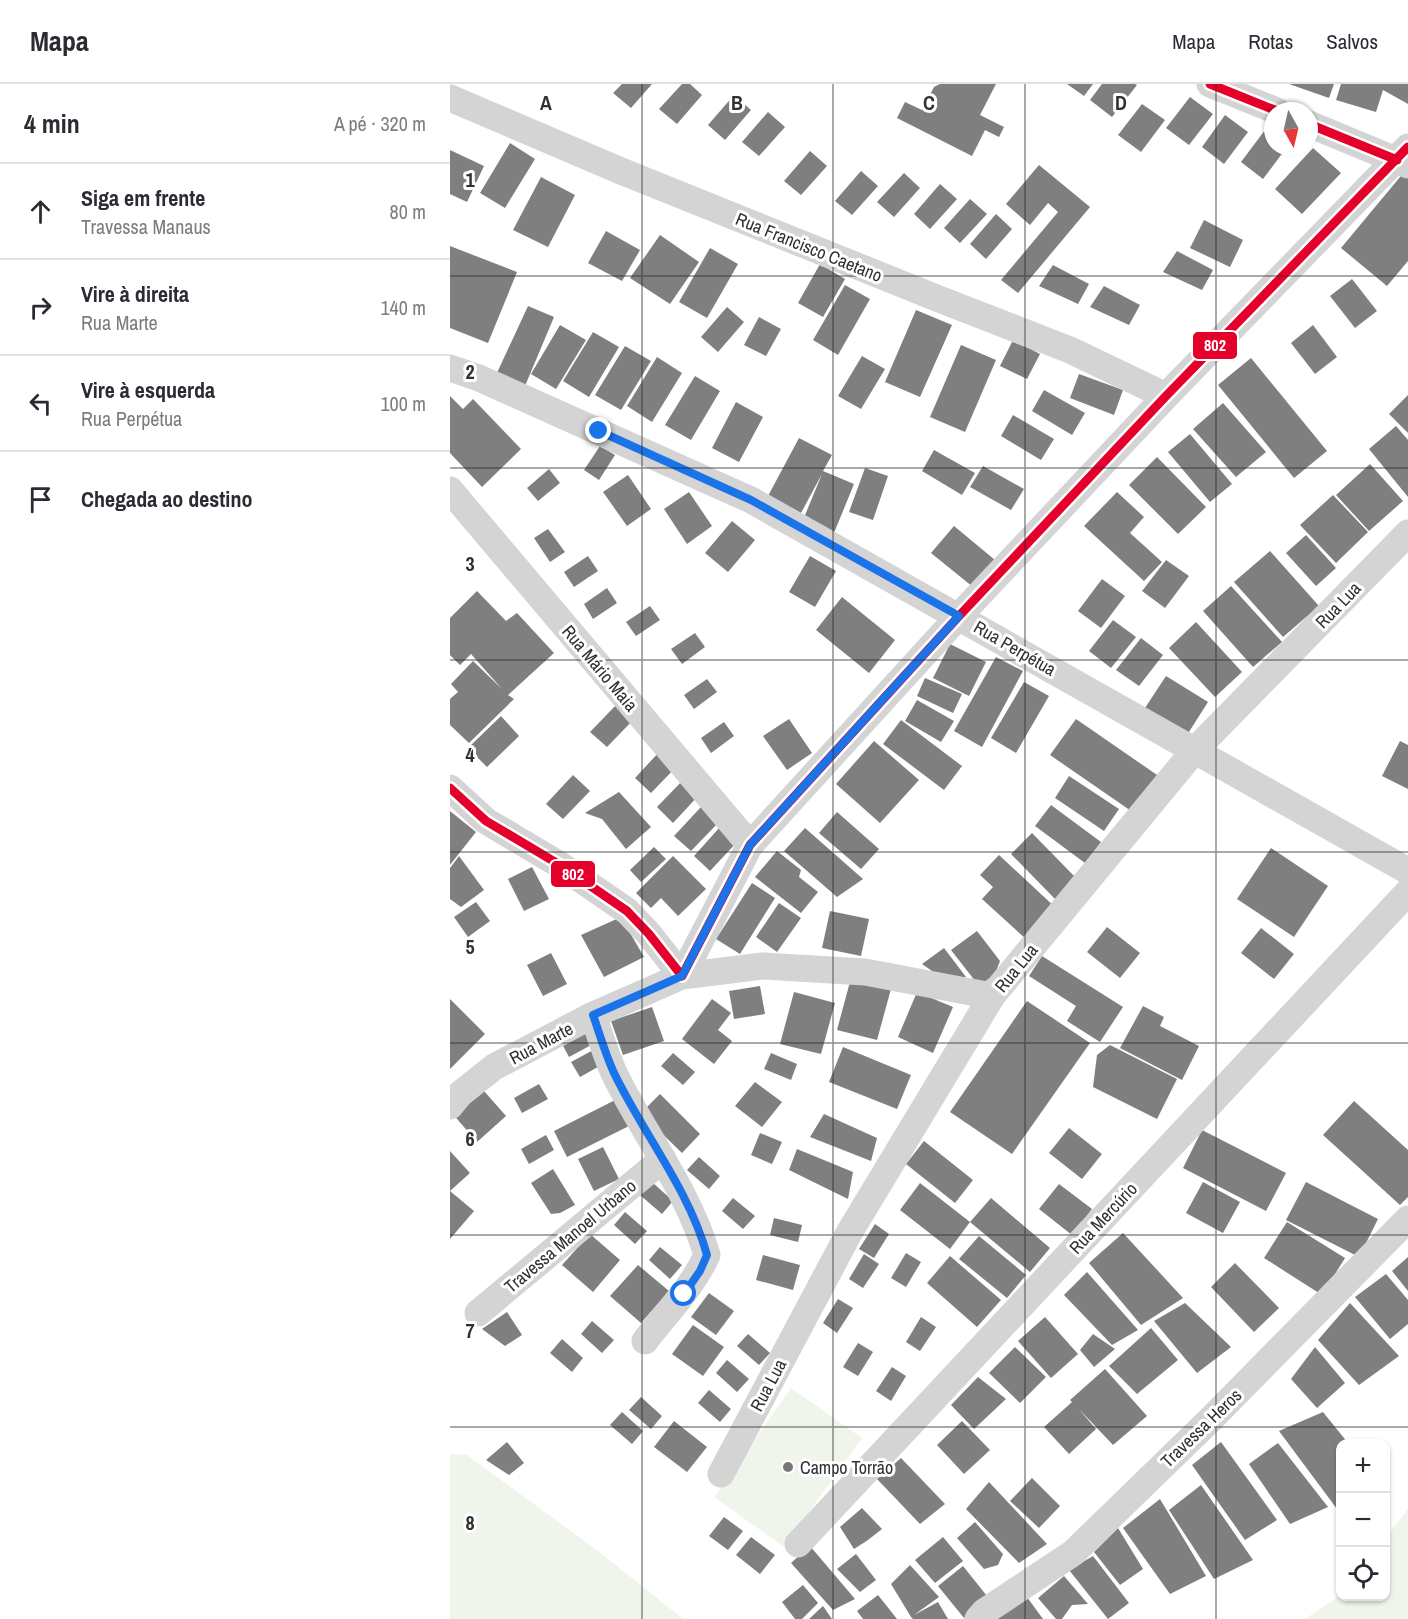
<!DOCTYPE html>
<html lang="pt">
<meta charset="utf-8">
<style>
body{margin:0;font-family:"Archivo Narrow",sans-serif;background:#f7f7f7;color:#2b2b33}
.controls{position:absolute;right:18px;bottom:18px;display:grid;overflow:hidden;border-radius:12px;box-shadow:0 2px 4px #0004}
.controls button{width:54px;height:54px;display:grid;place-items:center;padding:0;border:0;border-bottom:2px solid #e1e1e2;background:#fff;color:#2b2b33;font:30px sans-serif}
.compass{position:absolute;left:814px;top:18px;width:54px;height:54px;border-radius:50%;background:#fff;box-shadow:0 2px 4px #0004;rotate:172deg}
.stop{position:absolute;width:18px;height:18px;margin:-14px;border:4px solid #1a73e8;border-radius:50%;background:#fff}
.stop.end{background:#1a73e8;border-color:#fff;box-shadow:0 2px 6px #0008}
.list{margin:0;padding:0;list-style:none}
h2{display:flex;justify-content:space-between;align-items:center;height:78px;margin:0;padding:0 24px;font-size:26px}
h2 small{font-size:20px;font-weight:400;color:#7c7c81}
.list li{display:grid;grid-template-columns:39px 1fr auto;gap:18px;align-items:center;box-sizing:border-box;height:96px;padding:0 24px;border-top:2px solid #e1e1e2}
.list b{display:block;font-size:22px;white-space:nowrap}
.list p{margin:0;font-size:20px;white-space:nowrap;color:#7c7c81}
.list em{font-size:20px;font-style:normal;color:#7c7c81}
.icon{flex:none;width:33px;height:33px;fill:none;stroke:currentColor;stroke-width:2;stroke-linecap:round;stroke-linejoin:round}
.map{position:relative;flex:none;width:958px;height:1535px;overflow:hidden}
header{display:flex;align-items:center;gap:36px;box-sizing:border-box;height:84px;padding:0 30px;background:#fff;border-bottom:2px solid #e1e1e2}
header strong{font-size:28px}
nav{display:flex;gap:33px;margin-inline-start:auto;font-size:21px}
main{display:flex}
aside{flex:1;background:#fff}
.map>svg:first-child{display:block}
</style>
<header>
<strong>Mapa</strong>
<nav><a>Mapa</a><a>Rotas</a><a>Salvos</a></nav>
</header>
<main>
<aside>
<h2>4 min<small>A pé · 320 m</small></h2>
<ul class="list">
<li><svg class="icon" aria-label="ahead" viewBox="0 0 24 24"><path d="M12 20V5M6 11l6-6 6 6"/></svg><div><b>Siga em frente</b><p>Travessa Manaus</p></div><em>80 m</em></li>
<li><svg class="icon" aria-label="right" viewBox="0 0 24 24"><path d="M7 20v-9h11M14 6l5 5-5 5"/></svg><div><b>Vire à direita</b><p>Rua Marte</p></div><em>140 m</em></li>
<li><svg class="icon" aria-label="left" viewBox="0 0 24 24"><path d="M17 20v-9H6M10 6l-5 5 5 5"/></svg><div><b>Vire à esquerda</b><p>Rua Perpétua</p></div><em>100 m</em></li>
<li><svg class="icon" aria-label="arrive" viewBox="0 0 24 24"><path d="M6 21V4h12l-3 4 3 4H6"/></svg><div><b>Chegada ao destino</b></div></li>
</ul>
</aside>
<div class="map">
<svg width="958" height="1535" viewBox="0 0 958 1535">
<rect width="100%" height="100%" fill="#fff"/>
<!-- green -->
<path fill="#f0f5ec" d="M341,1304L412,1354L334,1463L264,1413Z
M0,1370L17,1371L148,1467L233,1535H0Z
M958,1425V1535H855L886,1514L890,1509V1512H936V1453Z"/>
<!-- building -->
<path fill="#7f7f7f" d="M172,0H202L181,24L163,9Z
M232,0H240L252,11L227,40L209,25Z
M490,0H546L530,31L554,43L549,53L535,46L522,72L447,34L455,18L472,26L484,3Z
M617,0H643L634,12Z
M652,0H685L687,1L662,33L640,16Z
M839,0H884L879,14Z
M891,0H958V20L933,6L926,28L886,16Z
M284,11L301,26L275,56L258,41Z
M740,13L763,30L739,61L716,44Z
M692,20L715,36L691,68L668,51Z
M318,28L335,43L309,72L292,58Z
M775,31L798,48L774,80L752,63Z
M815,46L823,52V63H837L813,95L791,78Z
M60,59L85,75L55,124L30,109Z
M863,64L891,89L852,130L825,105Z
M0,66L34,82L17,118L0,110Z
M360,67L377,82L351,111L334,97Z
M589,81L640,123L568,209L551,196L608,128L598,119L580,141L556,120Z
M411,87L428,102L402,131L385,117Z
M955,87L958,90V177L937,202L891,164Z
M454,89L470,104L444,133L427,118Z
M91,93L125,111L98,163L63,146Z
M490,100L507,115L480,145L464,130Z
M520,115L537,130L510,159L494,144Z
M546,130L562,145L536,175L520,160Z
M754,136L793,156L780,183L740,164Z
M156,147L190,166L172,197L138,179Z
M210,151L249,178L220,220L180,194Z
M0,162L67,188L38,259L0,244Z
M260,164L288,180L257,234L229,218Z
M727,167L763,186L752,206L713,188Z
M370,180L395,195L373,233L348,219Z
M603,181L639,200L628,220L589,202Z
M902,195L927,227L905,244L880,212Z
M395,201L420,215L388,271L363,256Z
M654,202L690,221L679,241L640,223Z
M78,222L104,233L75,302L46,291Z
M277,223L294,238L268,268L251,253Z
M466,226L502,241L470,313L435,298Z
M309,233L331,245L316,272L294,261Z
M110,241L136,256L106,305L81,290Z
M863,241L887,273L865,290L841,259Z
M143,248L169,263L139,313L113,297Z
M563,256L590,270L577,295L550,282Z
M511,261L546,276L515,348L480,333Z
M175,262L201,277L171,326L145,311Z
M412,272L435,285L411,325L388,312Z
M207,273L232,289L202,338L177,322Z
M801,274L877,367L844,394L768,301Z
M629,290L673,306L664,331L620,314Z
M245,292L270,307L241,356L215,341Z
M594,306L635,329L622,351L582,327Z
M958,311V349L939,330Z
M0,312L13,325L23,315L71,365L32,403L0,369Z
M286,318L313,333L289,378L262,364Z
M773,319L816,368L786,393L743,345Z
M563,331L604,355L591,376L551,352Z
M946,342L958,356V413L919,365Z
M740,350L782,400L760,418L718,368Z
M349,354L382,371L373,387L404,400L384,449L353,436L372,390L351,429L318,412Z
M150,362L165,371L149,396L134,386Z
M484,366L525,389L512,411L472,387Z
M707,373L756,423L728,450L679,401Z
M920,380L953,417L919,447L886,411Z
M533,382L574,405L561,426L520,403Z
M415,384L438,392L423,436L399,428Z
M99,385L110,399L88,417L77,404Z
M178,391L201,425L177,442L153,408Z
M239,408L262,442L237,460L214,425Z
M667,408L694,433L680,449L712,478L694,497L634,442Z
M883,411L918,448L886,479L850,441Z
M282,437L305,456L278,488L255,469Z
M504,442L545,476L523,503L481,469Z
M98,445L115,468L100,478L84,454Z
M856,451L886,484L866,502L836,469Z
M820,467L869,522L833,553L784,498Z
M138,472L148,487L124,503L114,488Z
M360,472L386,487L365,523L339,508Z
M716,476L739,492L715,524L692,507Z
M652,495L675,512L651,544L628,527Z
M781,502L832,558L803,583L753,527Z
M157,504L167,519L143,535L134,520Z
M27,507L56,537L67,529L104,569L58,611L64,615L19,659L0,641V615L8,608L1,600L23,577L52,605L21,570L10,581L0,571V534Z
M392,513L445,556L419,589L366,546Z
M200,522L210,536L186,552L176,538Z
M663,536L686,553L661,584L639,567Z
M746,538L792,588L765,613L719,564Z
M245,549L255,563L232,580L221,565Z
M691,554L713,571L689,602L666,586Z
M500,560L536,578L519,612L483,594Z
M546,573L573,587L532,663L504,647Z
M716,592L758,618L737,651L695,624Z
M475,594L512,610L503,629L467,612Z
M257,595L267,608L244,625L234,611Z
M574,598L599,612L566,669L541,654Z
M467,616L504,637L491,658L455,637Z
M168,619L184,635L157,663L140,648Z
M51,632L69,652L37,683L18,664Z
M339,635L362,669L337,686L313,652Z
M626,635L710,693L684,729L600,671Z
M451,636L512,682L494,706L433,660Z
M274,638L284,652L261,669L251,654Z
M424,657L469,696L430,739L386,700Z
M950,657L958,661V705L932,692Z
M211,666L228,681L201,709L185,694Z
M123,691L140,707L113,735L96,720Z
M619,692L669,725L654,747L605,714Z
M234,695L250,710L223,739L207,723Z
M169,708L201,743L176,765L152,735L135,729Z
M601,721L651,758L635,779L585,742Z
M251,723L268,739L241,767L224,752Z
M0,727L26,748L0,781Z
M387,728L429,765L411,785L369,749Z
M270,743L287,758L260,787L244,772Z
M355,744L413,795L387,813L334,767Z
M582,749L626,794L605,815L561,770Z
M204,763L216,775L191,798L180,786Z
M821,764L878,802L844,853L787,815Z
M327,767L351,786L349,793L368,808L351,829L305,793Z
M549,771L607,825L578,857L532,815L543,803L530,791Z
M9,772L34,806L11,823L0,815V784Z
M223,772L256,805L228,832L211,814L201,824L186,809Z
M82,783L99,815L74,827L58,795Z
M302,799L325,814L290,870L266,855Z
M26,818L40,837L18,853L4,833Z
M329,819L351,834L327,868L306,853Z
M380,827L419,835L411,872L372,864Z
M171,833L194,873L154,893L131,851Z
M657,843L690,869L670,894L637,868Z
M811,844L844,870L824,895L791,869Z
M527,847L550,877L545,890L529,902L501,866Z
M494,864L516,893L495,896L472,880Z
M101,869L117,900L93,912L77,881Z
M592,872L673,923L650,958L617,937L626,922L579,892Z
M401,894L441,905L427,956L387,946Z
M310,902L315,930L284,935L279,907Z
M344,908L385,919L371,970L330,960Z
M467,908L503,923L483,969L448,953Z
M0,915L35,950L0,985Z
M262,915L281,929L268,946L282,957L264,980L232,955Z
M577,917L640,959L562,1070L500,1028Z
M693,922L714,933L710,942L749,962L732,996L670,964Z
M202,923L214,957L173,971L161,937Z
M137,944L145,959L119,973L111,958Z
M660,961L727,995L707,1035L643,1003L647,971Z
M393,963L461,991L447,1025L379,998Z
M147,964L155,979L130,993L121,978Z
M223,969L245,988L233,1001L211,982Z
M321,969L347,980L341,996L314,985Z
M305,998L332,1018L312,1043L285,1022Z
M89,1000L98,1015L72,1029L64,1014Z
M34,1007L56,1032L27,1058L1,1028Z
M210,1010L250,1050L232,1069L191,1029Z
M171,1013L185,1039L117,1073L104,1047Z
M904,1017L958,1066V1113L950,1121L873,1051Z
M374,1030L427,1054L421,1077L360,1053Z
M619,1044L652,1070L632,1095L599,1069Z
M752,1046L836,1089L816,1127L733,1084Z
M310,1049L332,1058L322,1080L301,1071Z
M96,1051L104,1066L79,1080L71,1065Z
M474,1057L523,1096L505,1119L456,1080Z
M153,1063L169,1095L144,1107L128,1075Z
M347,1065L403,1088L398,1115L339,1086Z
M0,1067L20,1089L0,1107L24,1127L0,1155Z
M249,1073L270,1092L259,1105L237,1086Z
M103,1085L125,1121L110,1129L101,1130L81,1099Z
M202,1098L223,1117L212,1130L190,1111Z
M753,1098L790,1118L773,1149L736,1129Z
M856,1098L928,1135L909,1173L836,1136Z
M470,1099L520,1138L500,1165L450,1126Z
M609,1100L642,1125L622,1151L589,1125Z
M283,1114L305,1132L293,1145L272,1127Z
M541,1114L600,1164L580,1188L520,1138Z
M175,1128L197,1147L185,1160L164,1141Z
M324,1134L352,1141L348,1158L320,1151Z
M837,1138L895,1174L872,1211L814,1174Z
M425,1140L439,1150L424,1174L409,1165Z
M673,1149L733,1214L691,1241L639,1179Z
M140,1150L170,1176L143,1208L112,1181Z
M529,1152L576,1191L557,1214L509,1175Z
M210,1163L232,1181L220,1195L199,1176Z
M456,1169L471,1178L456,1203L441,1194Z
M414,1170L429,1180L413,1204L399,1195Z
M313,1171L350,1181L343,1206L306,1196Z
M500,1172L551,1216L527,1243L477,1199Z
M958,1173V1207L942,1187Z
M785,1179L829,1224L804,1248L761,1203Z
M188,1181L219,1207L191,1239L160,1212Z
M637,1188L688,1246L662,1261L614,1211Z
M936,1190L958,1216V1240L940,1255L905,1213Z
M259,1209L284,1227L266,1251L241,1233Z
M388,1215L403,1224L387,1249L373,1239Z
M735,1219L781,1263L747,1289L704,1237Z
M900,1219L949,1272L909,1301L868,1256Z
M57,1228L72,1251L55,1262L32,1245Z
M471,1233L486,1243L470,1267L456,1258Z
M595,1233L628,1270L601,1294L568,1257Z
M142,1237L164,1256L152,1269L131,1250Z
M243,1241L274,1263L253,1292L222,1270Z
M701,1244L728,1276L687,1310L659,1282Z
M298,1250L320,1269L309,1281L287,1262Z
M643,1250L665,1265L644,1283L630,1266Z
M112,1255L133,1274L122,1288L100,1269Z
M408,1259L423,1268L408,1292L393,1283Z
M565,1263L596,1293L570,1319L539,1289Z
M865,1263L895,1299L867,1324L841,1295Z
M277,1276L299,1295L287,1308L266,1289Z
M442,1283L456,1292L441,1317L426,1307Z
M655,1285L697,1332L663,1361L628,1324L646,1345L619,1370L594,1343L622,1318L620,1316Z
M528,1293L556,1315L524,1345L501,1321Z
M259,1306L281,1325L270,1338L248,1319Z
M191,1313L212,1332L201,1345L179,1326Z
M172,1328L193,1347L182,1360L160,1341Z
M873,1328L898,1359L890,1360V1429L829,1347Z
M224,1337L257,1363L237,1388L204,1363Z
M512,1337L540,1366L514,1390L487,1361Z
M57,1358L74,1379L59,1391L36,1376Z
M771,1358L827,1436L795,1456L742,1381Z
M828,1359L878,1423L840,1440L799,1380Z
M451,1374L495,1420L470,1440L427,1395Z
M582,1394L610,1422L589,1444L560,1417Z
M539,1398L597,1460L569,1479L516,1425Z
M751,1401L803,1476L764,1495L719,1426Z
M710,1415L756,1492L720,1510L673,1444Z
M412,1424L432,1445L418,1456L404,1465L390,1443Z
M274,1433L293,1447L278,1466L259,1452Z
M525,1438L553,1470L548,1481L534,1485L507,1454Z
M668,1444L693,1485L670,1501L644,1468Z
M301,1453L325,1471L310,1490L286,1471Z
M493,1453L513,1477L485,1499L465,1476Z
M360,1462L405,1515L383,1526L341,1479Z
M406,1470L426,1496L410,1508L387,1485Z
M643,1472L679,1519L658,1535L619,1486Z
M460,1481L489,1513L464,1531L488,1518L498,1535H463L461,1533L441,1500Z
M513,1482L537,1512L528,1531L514,1534L488,1502Z
M614,1492L638,1520L622,1521L612,1535H606L588,1514Z
M353,1501L368,1519L352,1535H345L332,1518Z
M574,1509L593,1535H536Z
M428,1511L447,1535H413L407,1527Z
M373,1522L382,1535H359Z"/>
<g fill="none" stroke-linecap="round" stroke-linejoin="round">
<!-- minor -->
<path stroke="#d4d4d4" stroke-width="27" d="M760,0L827,27
M0,14L171,87L489,215L620,266L716,312
M859,40L958,81
M0,284L29,294L301,416L958,787
M0,406L300,761
M0,704L36,737L110,781L177,827L199,850L232,892
M232,892L300,761L509,532L716,312L958,63
M143,931C150,951 156,972 165,991C195,1052 238,1106 257,1171C242,1204 217,1228 195,1257
M0,1022L10,1010L44,983L143,931L232,892L313,882L415,888L542,912
M28,1229L213,1075
M271,1390L399,1149L542,912L744,667L958,449
M348,1460L958,808
M528,1535L534,1528L623,1469L761,1335L958,1135"/>
<defs>
<path id="bus-1" d="M760,0L827,27
M859,40L947,76
M0,704L36,737L110,781L177,827L199,850L232,892
M232,892L300,761L509,532L716,312L958,63"/>
</defs>
<!-- bus-1 casing -->
<use href="#bus-1" stroke="#fff" stroke-width="14"/>
<!-- bus-1 -->
<use href="#bus-1" stroke="#e4002b" stroke-width="9"/>
</g>
<g fill="none" stroke-linecap="round" stroke-linejoin="round">
<!-- route -->
<path stroke="#1a73e8" stroke-width="8" d="M149,347L301,416L509,532L300,761L232,892L143,931C150,951 156,972 165,991C195,1052 239,1106 257,1171L250,1187L234,1210"/>
</g>
<!-- grid -->
<path fill="none" stroke="#303030" stroke-width="1.5" stroke-opacity="0.55" d="M192,0V1535M383,0V1535M575,0V1535M766,0V1535M0,192H958M0,384H958M0,576H958M0,768H958M0,959H958M0,1151H958M0,1343H958"/>
<!-- markers -->
<circle fill="#787878" stroke="#fff" stroke-width="2" cx="338" cy="1383" r="6"/>
<g text-anchor="middle" dominant-baseline="central" stroke-width="6" stroke-linejoin="round" paint-order="stroke">
<!-- street labels -->
<g font-size="18" fill="#303030" stroke="#fff">
<text transform="translate(359 163) rotate(22)">Rua Francisco Caetano</text>
<text transform="translate(888 521) rotate(-46)">Rua Lua</text>
<text transform="translate(565 564) rotate(30)">Rua Perpétua</text>
<text transform="translate(150 584) rotate(50)">Rua Mário Maia</text>
<text transform="translate(566 884) rotate(-51)">Rua Lua</text>
<text transform="translate(91 959) rotate(-28)">Rua Marte</text>
<text transform="translate(653 1134) rotate(-47)">Rua Mercúrio</text>
<text transform="translate(120 1152) rotate(-40)">Travessa Manoel Urbano</text>
<text transform="translate(318 1301) rotate(-62)">Rua Lua</text>
<text transform="translate(751 1344) rotate(-44)">Travessa Heros</text>
</g>
<!-- poi labels -->
<g font-size="18" fill="#303030" stroke="#fff" text-anchor="start">
<text x="350" y="1383">Campo Torrão</text>
</g>
</g>
<g font-size="20" text-anchor="middle" font-weight="bold" fill="#303030" stroke="#fff" stroke-width="6" stroke-linejoin="round" paint-order="stroke">
<text x="96" y="26">A</text>
<text x="287" y="26">B</text>
<text x="479" y="26">C</text>
<text x="671" y="26">D</text>
<text x="20" y="103">1</text>
<text x="20" y="295">2</text>
<text x="20" y="487">3</text>
<text x="20" y="678">4</text>
<text x="20" y="870">5</text>
<text x="20" y="1062">6</text>
<text x="20" y="1254">7</text>
<text x="20" y="1446">8</text>
</g>
<g stroke="#fff" stroke-width="2">
<rect x="742" y="247" width="46" height="29" rx="6" fill="#e4002b"/>
<rect x="100" y="776" width="46" height="28" rx="6" fill="#e4002b"/>
</g>
<g font-size="16" text-anchor="middle" font-weight="bold" fill="#fff">
<text x="765" y="267">802</text>
<text x="123" y="796">802</text>
</g>
</svg>
<div class="controls">
<button>+</button>
<button>−</button>
<button><svg class="icon" aria-label="locate" viewBox="0 0 24 24"><circle cx="12" cy="12" r="6"/><path d="M12 2v4M12 18v4M2 12h4M18 12h4"/></svg></button>
</div>
<svg class="compass" viewBox="-18 -18 36 36"><path d="M0-13l5 13h-10z" fill="#e53935"/><path d="M0 13l5-13h-10z" fill="#7c7c81"/></svg>
<div class="stop" style="left:234px;top:1210px"></div>
<div class="stop end" style="left:149px;top:347px"></div>
</div>
</main>
